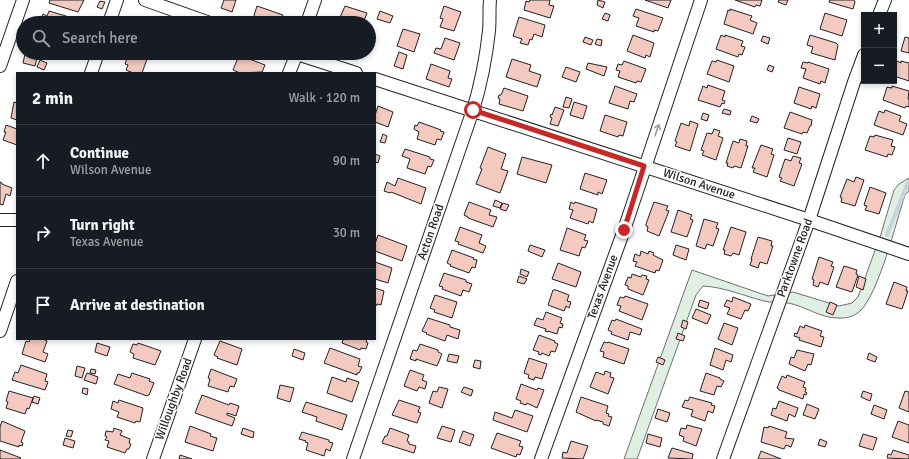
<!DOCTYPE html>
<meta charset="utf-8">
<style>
body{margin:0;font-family:Signika,sans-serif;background:#242831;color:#f1f3f6}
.controls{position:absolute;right:12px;top:12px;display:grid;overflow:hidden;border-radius:0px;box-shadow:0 2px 6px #0003}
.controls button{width:36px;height:36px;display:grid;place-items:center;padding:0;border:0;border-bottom:1px solid #363941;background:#171b24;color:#f1f3f6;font:20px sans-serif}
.stop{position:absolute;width:12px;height:12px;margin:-9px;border:3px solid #c62828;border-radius:50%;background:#fff}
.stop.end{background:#c62828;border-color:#fff;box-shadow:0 1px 4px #0008}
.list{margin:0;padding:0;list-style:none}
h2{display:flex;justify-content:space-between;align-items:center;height:52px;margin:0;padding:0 16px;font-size:17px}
h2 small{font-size:13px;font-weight:400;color:#9ea1a6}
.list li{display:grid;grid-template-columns:26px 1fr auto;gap:12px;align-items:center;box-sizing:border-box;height:72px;padding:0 16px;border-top:1px solid #363941}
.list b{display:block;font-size:15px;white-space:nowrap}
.list p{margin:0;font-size:13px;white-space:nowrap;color:#9ea1a6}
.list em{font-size:13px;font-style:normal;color:#9ea1a6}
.icon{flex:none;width:22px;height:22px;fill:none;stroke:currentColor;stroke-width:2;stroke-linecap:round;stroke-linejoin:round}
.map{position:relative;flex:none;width:909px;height:459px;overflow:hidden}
.search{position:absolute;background:#171b24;box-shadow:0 2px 6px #0003;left:16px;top:16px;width:360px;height:44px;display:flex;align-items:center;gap:10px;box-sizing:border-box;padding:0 14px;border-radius:22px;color:#9ea1a6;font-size:15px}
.panel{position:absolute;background:#171b24;box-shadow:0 2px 6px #0003;left:16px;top:72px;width:360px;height:268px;border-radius:0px}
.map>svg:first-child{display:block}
</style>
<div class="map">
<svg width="909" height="459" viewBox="0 0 909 459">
<rect width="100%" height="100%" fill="#fff"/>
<!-- green -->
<path fill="#e0efe3" stroke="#6f6f6f" d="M909,178V191L905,195C896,222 879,293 860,311C855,316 845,319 838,318C820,318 805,306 788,303C780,302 772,303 764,301C744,296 724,287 703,286L696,295L637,459H624L692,270L768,296L793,292L839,306L852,303L858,297L881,234L894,190L899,184Z"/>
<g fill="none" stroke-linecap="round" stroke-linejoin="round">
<!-- stream -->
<path stroke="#c7d3dd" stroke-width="4" d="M887,235L907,185L909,182"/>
</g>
<!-- building -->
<path fill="#f3c9c0" stroke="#222" d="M50,0H84L78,12L49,3Z
M224,0H236L232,12L221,8Z
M530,0H550L549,5L554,6L550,18L524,10L526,1L529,2Z
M598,0L605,2L603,8L597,5Z
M645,0H671L668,8Z
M735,0H762L760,6L756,5L755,7Z
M779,0H788L786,5L778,2Z
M830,0H854L855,2L853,9L829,2Z
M100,1L105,2L102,9L97,7Z
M257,6L283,15L280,23H255L252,22Z
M345,6L367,13L363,23H346L339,20Z
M444,6L461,12L454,31L440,27L443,19L440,18Z
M636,9L663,18L658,31L654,30V32L636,26L639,18L633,16Z
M730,9L752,16L750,20L757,23L753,34L724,24L728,10L730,11Z
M49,11L76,19V18L90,22L45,23V21L41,19L43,14L47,16Z
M380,11L393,16L390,23L377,19Z
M605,13L610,15L608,21L602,19Z
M825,13L847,20L842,36L820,29Z
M519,17L545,25L542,37L534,34L532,40L530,39L528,45L520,43L522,39L513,36Z
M403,29L420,34L414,52L397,46Z
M633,35L654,43L650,57L646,55L645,58L627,51Z
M721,35L725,37V35L743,41L741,46L745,47L742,55L739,54L738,57L716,49Z
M810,35L836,43L838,45L835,60L811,53L813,47L807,45Z
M763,36L770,38L768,44L761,41Z
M585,37L593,40L591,45L583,42Z
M905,37L909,38V53L901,51Z
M445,38L460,43L454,60L434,53L436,48L441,49Z
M597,39L602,40L601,46L595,44Z
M399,52L407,55L403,69L394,66Z
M129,53L147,59L142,73H133L126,70L128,65L125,64Z
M25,54L37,58L35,66L23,63Z
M239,55L265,65L262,72L240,73L233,70Z
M512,59L531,65L529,71L541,75L537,87L506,77Z
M40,60L47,63L44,70L37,67Z
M717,60L734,66L729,82L707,74L712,61L716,62Z
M624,61L646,69L641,82L637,81L636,83L618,77L620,71L616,70L618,64L622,65Z
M897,61L901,63V61L909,63V81L894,76V70Z
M803,62L808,63V62L829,69L825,83L821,81L820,84L803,78L806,69L801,68Z
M588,63L607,67L604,76L586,69Z
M431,64L450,71L448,78L452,79L449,87L426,79Z
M769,65L774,67L772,72L767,70Z
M566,67L580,72L576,82L562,77Z
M708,85L725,91L722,100L725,101L724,104L722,103L720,107L698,100L703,86L707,88Z
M615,86L637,94L634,102L630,101L628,109L609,103Z
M892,86L909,91L908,99H909V107L906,106L905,108L883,100L887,87L892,88Z
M799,87L820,94L816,108L812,106L811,109L794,103Z
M504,88L528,96L523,111L499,104L500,99L498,98L499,95H501Z
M566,97L572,99L569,108L563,107Z
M14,102L17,103V120L11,118Z
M574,102L587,106L583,119L570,115Z
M378,106L393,112L388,127L375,122V115Z
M555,107L564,110L558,126L550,124L552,118L550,117L551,114L552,115Z
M724,109L731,111L730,115L722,113Z
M885,110L901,116L899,121L907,124L903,135L874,125L879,111L884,113Z
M790,112L812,120L811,126H810L807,133L803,132L802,134L784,128Z
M703,113L709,115L707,121L701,119Z
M605,115L627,122L623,136L619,135L618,137L600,131Z
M752,116L759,119L757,123L750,121Z
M690,121L698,124L690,151L675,146L677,142L675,141L681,123L689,126Z
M419,122L441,130L440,131L444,132L441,140L437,139L435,145L417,139L419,132L414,129L415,125L417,126Z
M6,125L17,129V145L3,140L6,132H4Z
M714,129L720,131L718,136L723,138L716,160L702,155L704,151L701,150L707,133L712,134Z
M383,134L387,136L385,143L380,142Z
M875,135L893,140L891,146L895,147L892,155L888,154L887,157L865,150L870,136L874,137Z
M788,138L801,142L797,154L784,150Z
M740,139L747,141L746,146H748L741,168L734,166L733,168L727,166L728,163H726L733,141L739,143Z
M761,145L773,149L771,154L774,155L767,177L753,172L755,168H752Z
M488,147L506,154L501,169L508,171L500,193L476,184L482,169L480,168Z
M405,149L430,157V159L434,160L431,167L428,166L425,174L407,168L410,159L402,156Z
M375,154L380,156L378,163L375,162Z
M793,156L801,158L799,163L802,164L794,186L780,181L782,178L779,177L785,159L791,161Z
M522,157L552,165L546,183L517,174Z
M585,173L607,180L602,194L598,192V195L580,189Z
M856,177L864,180L855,206L841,202L842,198L840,197L847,179L854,182Z
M398,178L426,188L421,204L391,192L390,193L384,191L387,182L395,186Z
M0,182L2,183V184L12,188L10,196L6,194L3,205L0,204Z
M870,187L886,193L879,214L865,210L867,206L864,205Z
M495,200L502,203L500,208L493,206Z
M469,202L491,210L489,215L497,217L493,227L468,218V217L464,215Z
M571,202L574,204L575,202L597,209L593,223L589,221L588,224L570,218L573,210L569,209Z
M654,202L668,206L666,210L669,211L659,236L647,231L648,227L646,226V224Z
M503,203L509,205L506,211L500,209Z
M678,210L692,215L690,219L693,220L687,237L671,232Z
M704,219L718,223L716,228L719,229L713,246L707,244L705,249L696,246Z
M460,227L482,235L479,243L486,246L483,253L458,244L459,242L455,241Z
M731,227L746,232L739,255L733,253L731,256L724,254L725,250H723Z
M567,228L586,235L584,240L588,241L585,248L582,247L579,256L560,250Z
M378,235L407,246L402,261L375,251V244Z
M758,237L772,241L771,246H773L767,264L760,262L758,268L750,265L752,259H751Z
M530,245L545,250L542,257L528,251Z
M676,245L689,249L686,260L673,255Z
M452,250L474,258L473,259L477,260L475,268L472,267L469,273L450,266L451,265L447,263Z
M641,251L648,254L649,251L654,253L653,255L663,260L659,271L656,270L655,273L635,266L637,262L633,261L635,254L640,256Z
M819,257L833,262L831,266L834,267L828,285L820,282L818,287L813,285L814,280L812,279Z
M375,262L392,268L388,283L375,279Z
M558,263L581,272L576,287L552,279Z
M844,266L857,270L856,274L858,275L852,292L836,287Z
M521,269L529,272L527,277L520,274Z
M444,273L466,280V282L472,284L469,292L463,290L461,296L442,289L443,287L439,286Z
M632,274L641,277L642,275L647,276L646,279L649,280L643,295L628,289V286L625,285L628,277L631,278Z
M519,276L527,279L524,284L517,282Z
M859,276L866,279L863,290L856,287Z
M894,282L907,287L906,291H908L902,309L886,304Z
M375,288L384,291L381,305L377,304L376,306L375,305Z
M553,290H556L569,295L567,301L571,302L569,308L566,306L564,311L548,305Z
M435,295L457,302L452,318L434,312L435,310L430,308Z
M625,296L648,304L642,320L619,311L621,306L617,305L620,297L624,298Z
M733,297L751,304L748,311L745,310L741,319L727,314L730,308L724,306L727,300L732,302Z
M700,300L709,303L707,309L698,306Z
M830,302L837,305L833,315L826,312Z
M696,309L711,315L707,324L692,318Z
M546,312L562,318L560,323L563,324L562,328L559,327L557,334L548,331V332L545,331L546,329L534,325L537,318L543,320Z
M428,318L450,325V327L460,330L458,339L447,335L445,341L426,334L427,333L422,331Z
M616,319L642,329L640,335L630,332L628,340L611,334L612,332L608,330L612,320L615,321Z
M683,320L688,322L686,329L681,327Z
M724,323L738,328L732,345L718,339Z
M805,325L822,331L820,336L824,337L821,347L799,340L800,338L794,336L795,333L797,334L800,326L804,328Z
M678,333L685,336L683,341L676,339Z
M539,335L555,341L554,342L558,344L555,352L551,351L549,356L542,353L541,355L538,354L539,352L533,350Z
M30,339H43L47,341L43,352L48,354L45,362L22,354L26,341L29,342Z
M341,339H367L366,342L368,343L366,349L361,348L360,350L342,343L343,340Z
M220,341L242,349L237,365L217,358L218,357L214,355Z
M604,342L607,343L608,342L629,349L624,364L603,357L604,352L600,351Z
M97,343L110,347L107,356L95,352Z
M138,343L161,351L155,365L133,358L134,354L130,352L133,344L137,345Z
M420,344L438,350V352L442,354L437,366L416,359V361L410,359L413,350L417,351Z
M330,348L360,359L358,366L362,367L359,373H357V375L324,363Z
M715,348L733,355L731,362L726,360L723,370L710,365Z
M294,349L305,353L303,360L292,356Z
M797,350L814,354L811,365L808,364L805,371L789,364L791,357L794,358Z
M869,353L877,357L875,362L867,359Z
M449,354L459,356L457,363L447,361Z
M658,357L665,360L663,365L656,362Z
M529,358L547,364L542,379L535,377L534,380L528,378L529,375L524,373Z
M475,360L481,361L480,369L473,367Z
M21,365L47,374L45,381L48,382L45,390L12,380L15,372L18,373Z
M77,366L85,368L82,378L75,376Z
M91,369L96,370L95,374L90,373Z
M211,369L237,379L234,387L230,386L228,392L208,386L210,379L208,378Z
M410,370L424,375L422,380L427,382L425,389L419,387L417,391L404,386Z
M605,371L611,373L610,377L614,378L608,394L590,387L596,372L604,375Z
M87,373L98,377L96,384L84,380Z
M132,373L150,379L149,381L154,383L149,395H148L147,396L114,384L118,374L130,378Z
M706,373L720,378V379L724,381L721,387L717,386L714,395L700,391Z
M787,375L805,382L803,387L806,388L805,392L807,393L806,395L804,394L803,399L779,390V389L777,388L782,376L786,378Z
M332,377L346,382L347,378L359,382L352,402L327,393Z
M521,384L537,390L538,388L544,390L537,408L527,403L526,405L520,403L521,401L516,399Z
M280,385L294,388L290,402L277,398Z
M439,387L448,389L442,408L429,403L433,391L437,392Z
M464,387L473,390L471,396L461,392Z
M83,388L88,389L87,395L82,393Z
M9,391L33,398L29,409L27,408L25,414L6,408L8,402L6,401Z
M863,391L872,394L870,401L861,397Z
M905,391L909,392V412L899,408Z
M202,395L229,405L230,403L239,406L236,416L227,413V415L235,418L232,426L195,413Z
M34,396L40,398L38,404L32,402Z
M581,397L608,406L606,413L609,414L608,416L612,417L609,426L603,424V422L596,420V421L576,412Z
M690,397L712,403L711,405L715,406L713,413L708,411L705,421L691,416L693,410L682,407L685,400L688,401Z
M119,400L143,408L140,422L136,421L135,423L117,417L119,412L111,409L113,401L118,403Z
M399,400L420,407L418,412L421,413L417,423L392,415Z
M779,401L798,408L795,417L789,414L787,421L771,415L773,408L776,409Z
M306,402L347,415L342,430L316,421L317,417L302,412Z
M807,404L819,409L815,419L803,415Z
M874,405L887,410L884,419L871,414Z
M658,409L670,413L667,422L655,418Z
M515,410L533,416L527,432L493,420L495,412L512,418Z
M2,421L25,431L21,442L23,443L22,446L19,445V447L0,441V427Z
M898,421L909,425V443L892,437Z
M687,425L702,429L696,446L683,441L684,437L679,435L681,428L686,429Z
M190,426L211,434L210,436L217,438L213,451L185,442Z
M442,426L455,430L451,442L437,438Z
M769,426L787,432L785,438L794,439L791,447L786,445L784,449L761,442L764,427L768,428Z
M114,428L122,431L120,435L130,439L129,443L131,444L129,449H127L125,453L107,447L109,441L105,440L107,437L105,436L106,431L113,432Z
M243,428L254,432L253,438L241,434Z
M390,428L409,435L407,441L409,442V444L416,446L414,453L382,443L385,436H387Z
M68,430L73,431L71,437L66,436Z
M463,431L474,435L470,446L459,442Z
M302,432L329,440V442L333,443L330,451L326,449L324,456L306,450L308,443L305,442L306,441L299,439Z
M497,433L521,441L519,446L523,447L520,455L517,454L516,457L491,448Z
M648,434L662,438L660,447L646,443Z
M863,434L877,438L873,450L859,446Z
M65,438L75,441L73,448L63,445Z
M820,439L827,442L825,447L818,445Z
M571,441L588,446L583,459L562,458L563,452L567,453Z
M672,448L693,454L692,459L668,458Z
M0,450L21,458L20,459H0Z
M893,450L909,455V459L887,458L888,454L891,455Z
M761,451L781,459H758Z
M180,455L192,459H179Z"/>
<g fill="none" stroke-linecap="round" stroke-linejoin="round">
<defs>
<path id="minor" d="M145,0L210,23
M879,15L885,0
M109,23L117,0
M307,23L315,0
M294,53L356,73
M0,66L23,0
M91,73L98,53
M289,73L297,53
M375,79L809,220L909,254
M0,220H17
M0,331L17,281
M153,459L195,339
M353,459L473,110C481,84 486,58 489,31C490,21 489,10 490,0
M541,459L624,230L701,0
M723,459L809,220L854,82L864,55"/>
</defs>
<!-- minor casing -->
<use href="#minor" stroke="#222" stroke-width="14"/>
<!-- minor -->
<use href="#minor" stroke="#fff" stroke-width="12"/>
</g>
<!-- one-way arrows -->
<defs><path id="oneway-shaft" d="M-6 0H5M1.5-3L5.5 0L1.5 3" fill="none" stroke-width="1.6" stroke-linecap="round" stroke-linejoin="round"/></defs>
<use stroke="#9c9c9c" href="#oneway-shaft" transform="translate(657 130) rotate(-71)"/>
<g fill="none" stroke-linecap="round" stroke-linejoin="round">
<!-- route -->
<path stroke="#c62828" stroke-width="5" d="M473,110L644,166L624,230"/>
</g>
<g text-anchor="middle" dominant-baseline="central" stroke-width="3" stroke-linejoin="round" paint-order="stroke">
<!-- street labels -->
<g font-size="12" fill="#222" stroke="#fff">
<text transform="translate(699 184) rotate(18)">Wilson Avenue</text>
<text transform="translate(431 232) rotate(-71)">Acton Road</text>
<text transform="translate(795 258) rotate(-70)">Parktowne Road</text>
<text transform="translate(603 287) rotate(-70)">Texas Avenue</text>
<text transform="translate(174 399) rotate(-70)">Willoughby Road</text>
</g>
</g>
</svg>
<div class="controls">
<button>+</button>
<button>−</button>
</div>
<div class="stop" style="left:473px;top:110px"></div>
<div class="stop end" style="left:624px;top:230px"></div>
<div class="search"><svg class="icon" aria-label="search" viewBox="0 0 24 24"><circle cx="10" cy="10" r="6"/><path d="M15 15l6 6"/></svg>Search here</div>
<section class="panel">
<h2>2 min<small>Walk · 120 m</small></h2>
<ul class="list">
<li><svg class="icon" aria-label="ahead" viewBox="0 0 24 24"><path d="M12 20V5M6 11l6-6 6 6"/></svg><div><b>Continue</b><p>Wilson Avenue</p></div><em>90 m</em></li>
<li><svg class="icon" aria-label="right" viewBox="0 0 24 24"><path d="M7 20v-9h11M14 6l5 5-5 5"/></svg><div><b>Turn right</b><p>Texas Avenue</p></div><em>30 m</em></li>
<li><svg class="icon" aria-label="arrive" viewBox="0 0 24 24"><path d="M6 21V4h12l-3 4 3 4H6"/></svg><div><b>Arrive at destination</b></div></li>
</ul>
</section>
</div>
